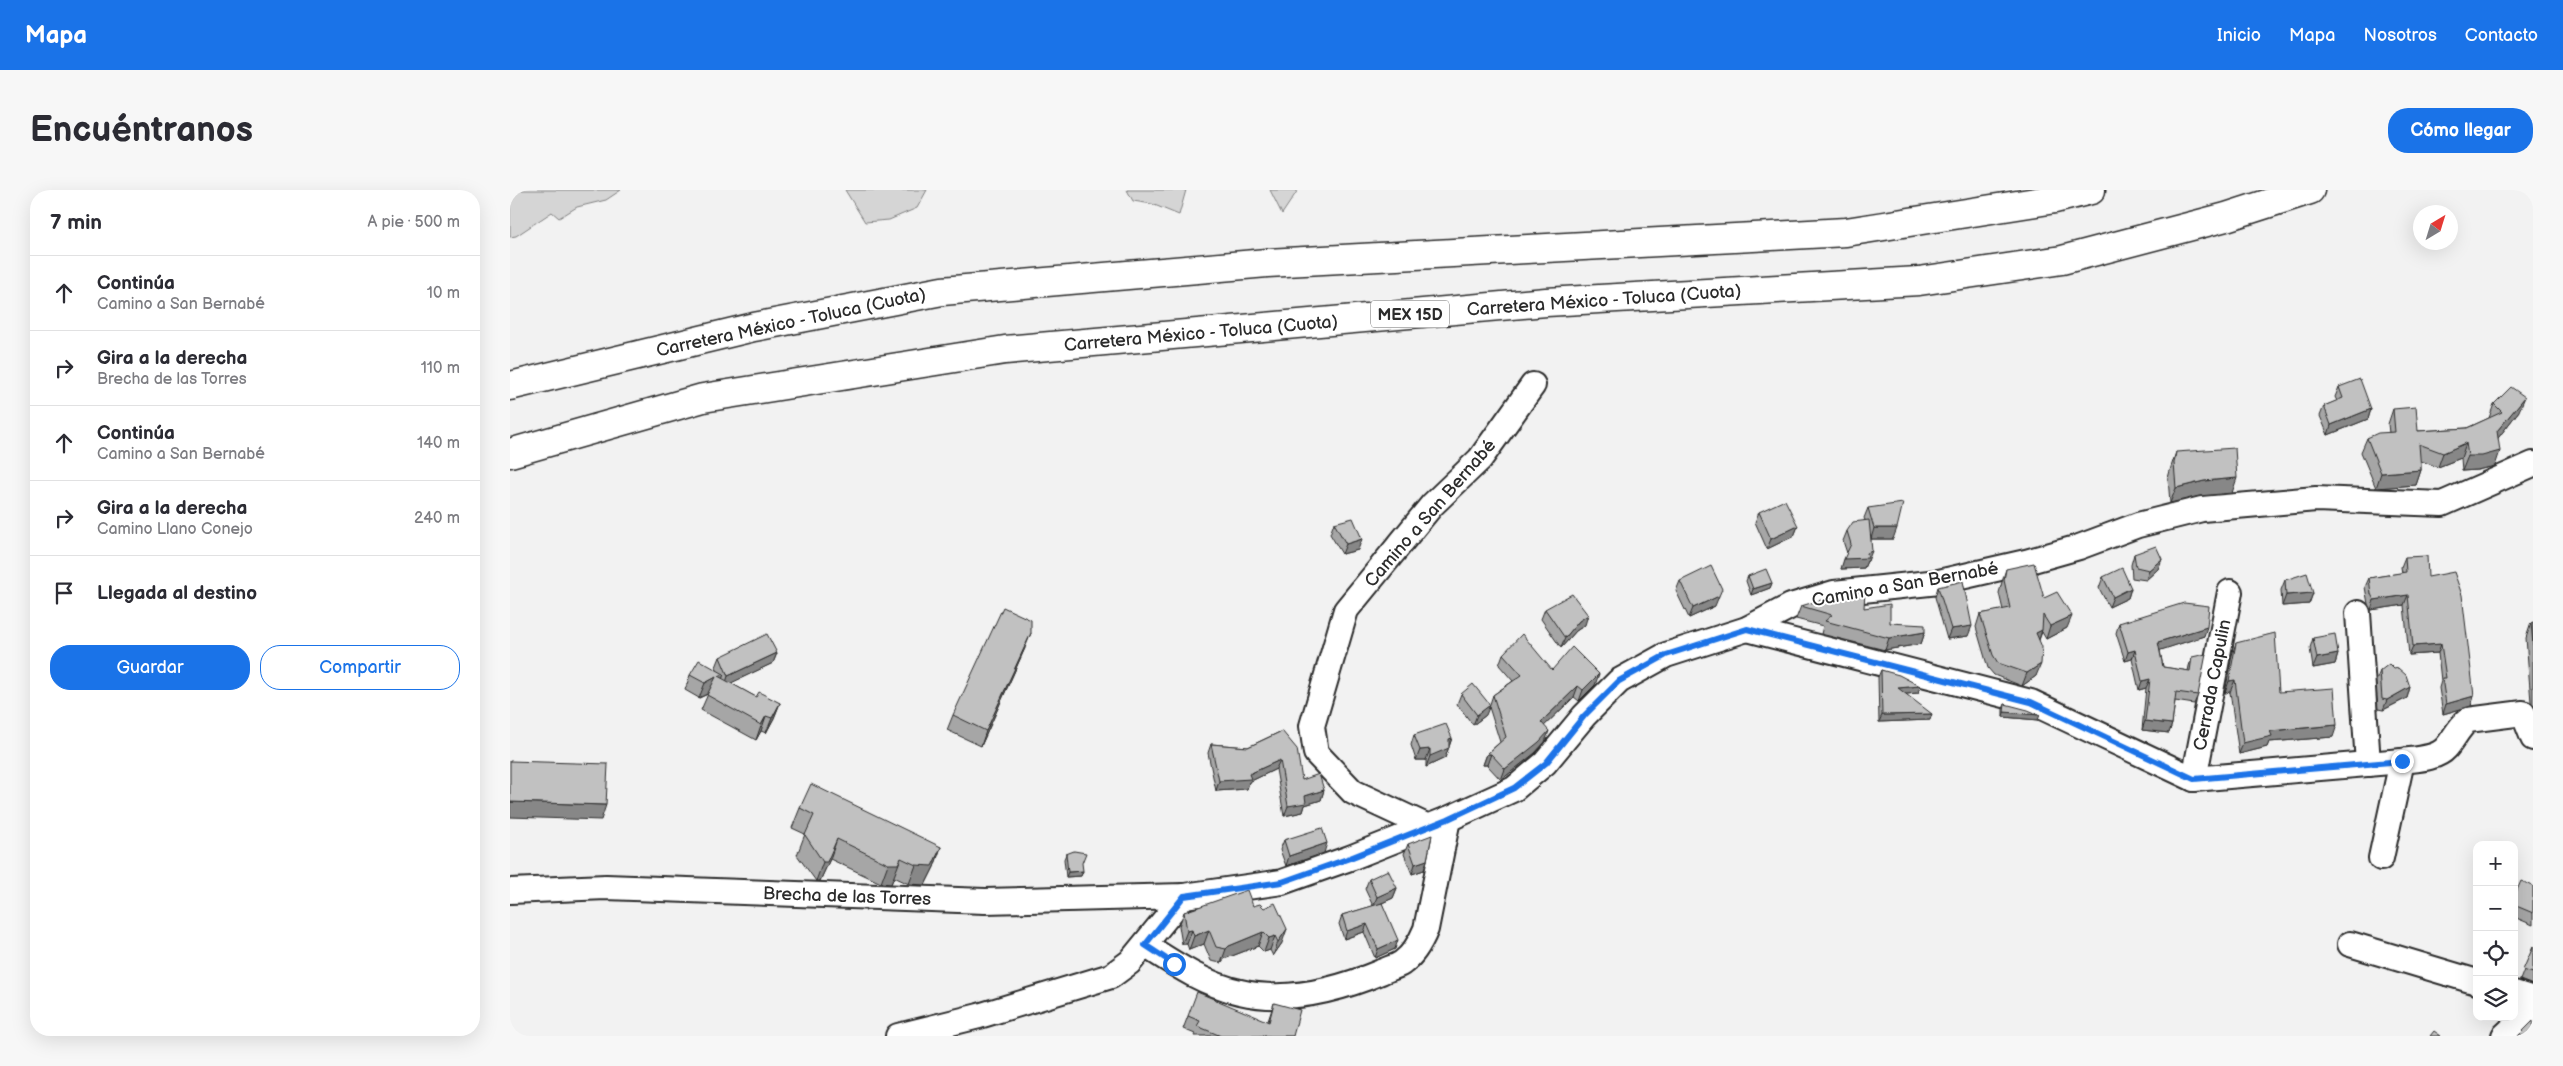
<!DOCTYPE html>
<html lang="es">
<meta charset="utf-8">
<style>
body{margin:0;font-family:"Balsamiq Sans",sans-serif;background:#f7f7f7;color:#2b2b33}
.controls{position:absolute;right:15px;bottom:15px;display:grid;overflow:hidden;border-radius:10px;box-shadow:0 5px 20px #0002}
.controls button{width:45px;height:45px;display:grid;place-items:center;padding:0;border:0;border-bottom:1px solid #e1e1e2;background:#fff;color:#2b2b33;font:25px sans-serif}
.compass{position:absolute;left:1903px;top:15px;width:45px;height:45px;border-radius:50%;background:#fff;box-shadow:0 5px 20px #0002;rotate:38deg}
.stop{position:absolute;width:15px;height:15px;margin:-11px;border:4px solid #1a73e8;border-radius:50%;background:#fff}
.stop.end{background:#1a73e8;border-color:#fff;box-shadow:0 1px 5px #0008}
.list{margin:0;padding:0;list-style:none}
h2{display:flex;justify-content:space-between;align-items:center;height:65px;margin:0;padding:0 20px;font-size:21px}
h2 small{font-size:16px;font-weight:400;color:#7c7c81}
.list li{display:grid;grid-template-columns:32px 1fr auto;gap:15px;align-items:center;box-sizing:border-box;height:75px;padding:0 20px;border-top:1px solid #e1e1e2}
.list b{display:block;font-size:19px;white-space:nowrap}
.list p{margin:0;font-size:16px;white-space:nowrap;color:#7c7c81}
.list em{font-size:16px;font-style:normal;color:#7c7c81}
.actions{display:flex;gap:10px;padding:15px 20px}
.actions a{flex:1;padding:11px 0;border:1px solid #1a73e8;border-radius:20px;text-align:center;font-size:18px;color:#1a73e8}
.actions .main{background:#1a73e8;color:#fff}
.icon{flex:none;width:28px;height:28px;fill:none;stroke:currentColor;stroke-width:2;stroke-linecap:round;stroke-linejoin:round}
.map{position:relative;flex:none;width:2023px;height:846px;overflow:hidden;border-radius:20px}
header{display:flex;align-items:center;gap:30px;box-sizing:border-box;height:70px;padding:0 25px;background:#1a73e8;color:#fff}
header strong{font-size:24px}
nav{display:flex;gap:28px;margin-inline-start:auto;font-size:18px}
.intro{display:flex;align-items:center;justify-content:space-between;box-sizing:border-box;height:120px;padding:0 30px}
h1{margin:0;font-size:35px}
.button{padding:12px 22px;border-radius:20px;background:#1a73e8;color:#fff;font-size:18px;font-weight:700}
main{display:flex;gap:30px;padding:0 30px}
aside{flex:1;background:#fff;border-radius:20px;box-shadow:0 5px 20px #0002}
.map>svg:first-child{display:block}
.green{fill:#d5d5d5;stroke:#808080}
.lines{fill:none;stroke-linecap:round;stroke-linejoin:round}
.minor-casing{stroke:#2b2b2b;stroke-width:28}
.highway-casing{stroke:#2b2b2b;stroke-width:31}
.minor{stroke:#fff;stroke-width:24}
.highway{stroke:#fff;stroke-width:28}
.wall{fill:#a6a6a6;stroke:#2b2b2b}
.shaded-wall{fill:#878787;stroke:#2b2b2b}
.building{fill:#c1c1c1;stroke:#2b2b2b}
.route{stroke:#1a73e8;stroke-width:6}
.labels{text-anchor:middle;stroke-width:4;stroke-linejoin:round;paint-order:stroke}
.shield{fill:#fff;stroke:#6b6b6b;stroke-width:1}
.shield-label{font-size:16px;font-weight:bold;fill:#2b2b2b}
.street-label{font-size:18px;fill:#2b2b2b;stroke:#fff}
</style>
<header>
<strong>Mapa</strong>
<nav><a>Inicio</a><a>Mapa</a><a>Nosotros</a><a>Contacto</a></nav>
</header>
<div class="intro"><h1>Encuéntranos</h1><a class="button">Cómo llegar</a></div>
<main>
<aside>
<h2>7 min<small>A pie · 500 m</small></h2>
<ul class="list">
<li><svg class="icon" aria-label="ahead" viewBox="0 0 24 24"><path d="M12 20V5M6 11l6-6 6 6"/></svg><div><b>Continúa</b><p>Camino a San Bernabé</p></div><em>10 m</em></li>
<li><svg class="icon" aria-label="right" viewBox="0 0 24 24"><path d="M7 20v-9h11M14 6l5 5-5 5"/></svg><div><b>Gira a la derecha</b><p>Brecha de las Torres</p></div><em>110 m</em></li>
<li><svg class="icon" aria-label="ahead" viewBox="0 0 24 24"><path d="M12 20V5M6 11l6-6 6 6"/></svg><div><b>Continúa</b><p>Camino a San Bernabé</p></div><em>140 m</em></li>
<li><svg class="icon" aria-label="right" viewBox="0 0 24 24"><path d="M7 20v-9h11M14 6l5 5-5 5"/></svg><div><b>Gira a la derecha</b><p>Camino Llano Conejo</p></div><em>240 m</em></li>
<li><svg class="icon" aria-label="arrive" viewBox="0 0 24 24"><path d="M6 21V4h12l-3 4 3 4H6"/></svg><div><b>Llegada al destino</b></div></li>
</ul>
<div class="actions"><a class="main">Guardar</a><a>Compartir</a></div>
</aside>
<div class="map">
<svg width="2023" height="846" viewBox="0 0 2023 846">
<rect width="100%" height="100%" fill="#f2f2f2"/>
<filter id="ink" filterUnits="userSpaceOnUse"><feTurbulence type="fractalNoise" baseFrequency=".02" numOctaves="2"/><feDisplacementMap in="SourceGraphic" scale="10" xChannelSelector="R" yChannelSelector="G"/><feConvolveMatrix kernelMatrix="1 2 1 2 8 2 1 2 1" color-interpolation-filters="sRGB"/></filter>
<g filter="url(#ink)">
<g class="green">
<path d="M0 0H111L96 10 67 17 49 28 42 22 6 46 0 47Z"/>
<path d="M335 0H417L407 18 379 30 355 32Z"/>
<path d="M617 0H676L669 25 642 14 623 11Z"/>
<path d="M760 0H788L772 24Z"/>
</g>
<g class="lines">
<g class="minor-casing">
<g id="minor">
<path d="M1848 423 1858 574"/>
<path d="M1237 439 1521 512 1684 589 1892 571C1906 569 1926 569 1936 558 1944 549 1948 538 1958 530L2013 523 2023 548"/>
<path d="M1684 589 1720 402"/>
<path d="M916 636 843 602 806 563 802 536 836 420 922 315 970 269 1023 195"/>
<path d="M1871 668 1892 571"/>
<path d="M0 701 96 697 475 711 674 706 772 692 840 668 938 629 1004 599 1035 573 1074 526 1109 491 1156 465 1237 439 1281 416 1324 403 1429 392 1516 372 1569 357 1628 335 1692 319 1806 309 1932 314 2023 274"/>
<path d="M1840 754 1967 792"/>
<path d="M635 755C666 775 694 794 730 802 776 813 828 800 871 782 877 779 886 777 892 773 903 765 911 751 916 739L938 629"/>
<path d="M2004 803 2023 809"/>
<path d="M388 846 469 826 601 786 620 772 674 706"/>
<path d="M1994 846 2023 819"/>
</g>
</g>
<g class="highway-casing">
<g id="highway">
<path d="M0 196 244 137 432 101 757 73 1336 42 1545 9 1581 0"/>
<path d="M0 263 193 208 495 160 1036 112 1409 91 1552 70 1716 27 1800 0"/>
</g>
</g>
<use href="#minor" class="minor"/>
<use href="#highway" class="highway"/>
</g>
<g class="wall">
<path d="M1829 197 1861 219 1858 229 1818 245 1810 226 1814 216 1827 211 1825 207Z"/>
<path d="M1984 214 2009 221 1988 248 1985 276 1967 280 1952 281 1951 268 1928 277 1911 271V280L1906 295 1866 298 1851 262 1857 248 1879 243 1878 234 1883 219 1908 241 1957 238 1979 228Z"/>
<path d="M1666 262 1722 303 1689 306 1660 313 1658 288 1661 277Z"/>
<path d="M1358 318 1383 349H1361L1358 371H1357L1354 378 1331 379 1337 363 1333 351 1337 341 1355 330 1354 328Z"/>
<path d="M1249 322 1288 336 1284 346 1257 359 1245 332Z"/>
<path d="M824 333 848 360 832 364 820 344Z"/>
<path d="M1624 364 1652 369 1648 379 1636 390 1622 388 1621 375Z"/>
<path d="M1895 367 1918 387 1964 506 1961 516 1933 524 1929 498 1931 491 1928 463 1899 465 1894 415 1861 420 1858 414 1855 397 1859 388 1892 383 1891 377Z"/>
<path d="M1496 379 1534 408 1557 438 1536 449 1532 442 1529 450 1526 486 1512 496 1484 485 1478 478 1466 437 1470 424 1493 420 1489 403 1492 392Z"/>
<path d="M1238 386 1262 393 1260 398 1241 405 1236 391Z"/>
<path d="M1593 387 1621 398 1618 408 1599 417 1589 398Z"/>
<path d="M1775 390 1803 403 1799 414 1772 416 1771 400Z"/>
<path d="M1170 391 1205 416 1179 428 1166 401Z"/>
<path d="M1428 397 1458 446 1437 449 1425 407Z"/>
<path d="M1291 416 1354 418 1380 433 1415 442 1411 454 1375 460 1311 444 1313 436 1286 429Z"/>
<path d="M1035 419 1075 435 1066 441 1051 458 1031 429Z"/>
<path d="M2023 432V514L2021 512 2016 448 2021 433Z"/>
<path d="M1609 433 1694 446 1650 460 1653 477 1678 481 1679 476 1682 467 1688 505 1684 514 1665 511 1662 534 1659 543 1632 540 1636 498 1629 500 1622 469 1615 471 1606 443Z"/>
<path d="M1803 448 1828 464 1825 474 1803 478 1800 458Z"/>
<path d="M1726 453 1769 502 1823 547 1759 552 1757 557 1729 564 1720 502 1715 503 1722 465Z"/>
<path d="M515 458 471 556 437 540 443 525Z"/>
<path d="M267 463 263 473 220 493 246 507 270 513 264 528 256 543 251 541 246 550 191 520 198 504 189 508 175 500 180 485 207 480 206 477 210 467Z"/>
<path d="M993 464 1085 495 1069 511 1064 507 1034 536 1035 552 1025 563 991 590 977 575H973L977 564 990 552 979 517 983 505 1003 491 989 475Z"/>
<path d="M1371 480 1410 496 1408 503 1396 504 1420 530 1369 532 1368 487Z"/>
<path d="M1870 481 1900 497 1897 508 1873 520 1868 519 1866 491Z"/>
<path d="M951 504 976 525 963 535 947 514Z"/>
<path d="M1495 514 1528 530 1493 527V519Z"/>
<path d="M772 541 792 590 814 600 811 610 795 615 793 622 774 626 766 579 739 592 737 599 706 601 698 563 701 554 738 557Z"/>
<path d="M904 545 942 548 935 568 916 577V570H906L901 555Z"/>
<path d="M290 618 431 657 424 677 415 695 399 694 384 687 381 694 371 693 320 669 310 691H306L287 665 295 644 282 638Z"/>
<path d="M774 650 814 663 776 676 770 660Z"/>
<path d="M898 654 917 670 914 680 902 684 894 664Z"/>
<path d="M556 664 573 681 571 686 556 687 554 669Z"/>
<path d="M859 689 887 698 883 708 872 713 885 759 865 768 854 742 834 749 829 734 832 725 863 716 855 699Z"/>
<path d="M2023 696V735L2004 727V707Z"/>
<path d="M743 716 772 753 763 766 760 760 754 762 748 756 714 769 711 773 701 771 694 754 679 760 677 754H672L669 736 674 722Z"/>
<path d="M2023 757V795L2010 790Z"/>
<path d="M764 813 783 846H684L685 844 673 839 678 826 758 831Z"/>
</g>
<g class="shaded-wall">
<path d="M2015 207 2009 221 1982 256 1987 241Z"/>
<path d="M1861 219 1858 229 1818 245 1821 235Z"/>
<path d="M1956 253 1951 268 1928 277 1933 263Z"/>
<path d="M1990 261 1985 276 1967 280 1952 281 1958 266Z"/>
<path d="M1911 280 1906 295 1866 298 1871 283Z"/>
<path d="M1727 288 1722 303 1689 306 1660 313 1666 298 1694 291Z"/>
<path d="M1288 336 1284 346 1257 359 1261 349Z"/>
<path d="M1364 338H1387L1383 349H1361Z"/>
<path d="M852 349 848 360 832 364 836 354Z"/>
<path d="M1362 361 1358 371H1357L1354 378 1331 379 1334 369Z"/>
<path d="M1652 369 1648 379 1636 390 1639 380Z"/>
<path d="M1262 393 1260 398 1241 405 1243 399Z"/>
<path d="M1621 398 1618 408 1599 417 1603 407Z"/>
<path d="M1803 403 1799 414 1772 416 1776 405Z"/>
<path d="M1898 405 1894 415 1861 420 1864 410Z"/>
<path d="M1209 406 1205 416 1179 428 1183 418Z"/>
<path d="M1078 425 1075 435 1066 441 1051 458 1055 448 1069 431Z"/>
<path d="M1562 426 1557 438 1536 449 1540 436Z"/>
<path d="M1462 436 1458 446 1437 449 1441 439Z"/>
<path d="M1697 437 1694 446 1645 462 1648 452Z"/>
<path d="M1532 440 1528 453 1526 443Z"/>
<path d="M1415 442 1411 454 1375 460 1379 448Z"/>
<path d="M521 443 515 458 471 556 476 541Z"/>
<path d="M1931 454 1928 463 1899 465 1903 456Z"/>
<path d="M1625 460 1622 469 1615 471 1618 462Z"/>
<path d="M267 463 263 473 215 496 218 486Z"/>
<path d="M1828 464 1825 474 1803 478 1807 468Z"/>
<path d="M1531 474 1526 486 1512 496 1517 483Z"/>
<path d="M214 484 209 499 208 486Z"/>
<path d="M1089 484 1085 495 1069 511 1073 500Z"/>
<path d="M206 487 201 502 189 508 195 493Z"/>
<path d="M1640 489 1636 498 1629 500 1632 491Z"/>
<path d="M1725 490 1720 502 1715 503 1719 491Z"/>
<path d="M1068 496 1064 507 1027 543 1031 532Z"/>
<path d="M1410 496 1408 503 1385 505 1388 498Z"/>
<path d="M1900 497 1897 508 1873 520 1877 510Z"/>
<path d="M1964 506 1961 516 1933 524 1936 514Z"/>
<path d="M270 513 264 528 256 543 262 528Z"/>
<path d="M980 515 976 525 963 535 967 525Z"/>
<path d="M1494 522 1530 525 1528 530 1493 527Z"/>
<path d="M1422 524 1420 530 1369 532 1372 525Z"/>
<path d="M256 526 251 541 246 550 251 535Z"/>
<path d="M1635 531 1662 534 1659 543 1632 540Z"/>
<path d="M1827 535 1823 547 1759 552 1757 557 1729 564 1733 553 1760 541Z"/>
<path d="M1039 541 1035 552 1025 563 991 590 995 579Z"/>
<path d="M942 548 935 568 916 577 920 566 939 549Z"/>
<path d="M920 559 916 570H906L910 560Z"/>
<path d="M977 564H981L977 575H973Z"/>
<path d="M770 570 766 579 739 592 737 599 706 601 709 591 739 584Z"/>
<path d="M814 600 811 610 795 615 793 622 774 626 778 616 795 606Z"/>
<path d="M0 612 96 615 91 630 0 627Z"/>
<path d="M327 649 320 669 310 691H306L313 672Z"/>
<path d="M817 653 814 663 776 676 779 666Z"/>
<path d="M431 657 424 677 415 695 399 694 406 675Z"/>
<path d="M391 668 381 694 371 693 378 674Z"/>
<path d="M917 670 914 680 902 684 905 674Z"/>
<path d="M573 681 571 686 556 687 558 682Z"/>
<path d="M887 698 883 708 863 717 867 707Z"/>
<path d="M857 734 854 742 834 749 837 741Z"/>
<path d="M777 739 772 753 763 766 768 752Z"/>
<path d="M682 740 677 754H672L677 741Z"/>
<path d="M699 740 694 754 679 760 684 746Z"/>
<path d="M753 742 748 756 714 769 711 773 716 759 719 756Z"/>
<path d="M765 746 760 760 754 762 759 748Z"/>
<path d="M888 750 885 759 865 768 868 759Z"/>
</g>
<g class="building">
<path d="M1850 189 1861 219 1821 235 1814 216 1833 208 1829 197Z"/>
<path d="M2001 197 2015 207 1987 241 1990 261 1972 266H1958L1956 253 1933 263 1909 254 1911 280 1871 283 1857 248 1868 243 1885 242 1883 219 1906 217 1908 241 1957 238 1992 222 1984 214Z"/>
<path d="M1725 258 1727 288 1694 291 1666 298 1664 273 1666 262Z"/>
<path d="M1275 310 1288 336 1261 349 1249 322Z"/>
<path d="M1393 313 1387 338H1364L1358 318Z"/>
<path d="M843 328 852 349 836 354 824 333Z"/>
<path d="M1359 330 1362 361 1357 363 1358 368 1334 369 1341 354 1337 341 1343 332Z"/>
<path d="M1646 356 1652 369 1639 380 1626 377 1624 364Z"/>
<path d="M1917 366 1918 387 1944 382 1952 405 1964 506 1936 514 1932 488H1936L1931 454 1903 456 1898 405 1864 410 1861 404 1859 388 1896 382 1895 367Z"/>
<path d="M1524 373 1534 408 1547 402 1562 426 1540 436 1533 425 1532 440 1526 443 1532 457 1531 474 1517 483 1488 473 1483 465 1470 424 1500 418 1494 390 1496 379Z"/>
<path d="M1201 376 1212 399 1209 406 1183 418 1170 391Z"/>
<path d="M1612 378 1621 398 1603 407 1593 387Z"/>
<path d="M1256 379 1262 393 1243 399 1238 386Z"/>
<path d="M1797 383 1803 403 1776 405 1775 390Z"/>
<path d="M1453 391 1462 436 1441 439 1428 397Z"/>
<path d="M1355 401 1354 418 1380 414V433L1415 435V442L1379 448 1315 431 1322 425 1291 416 1331 404Z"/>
<path d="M1062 404 1078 425 1069 431 1055 448 1035 419Z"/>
<path d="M1674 413 1699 416 1697 437 1648 452 1653 477 1680 481 1682 467 1696 464 1688 505 1666 502 1662 534 1635 531 1640 489 1632 491 1625 460 1618 462 1609 433Z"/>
<path d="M493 417 521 430V443L476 541 443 525Z"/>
<path d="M2023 432V455L2021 433Z"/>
<path d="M1765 443 1769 502 1824 498 1827 535 1760 541 1762 546 1733 553 1725 490 1719 491 1726 453Z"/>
<path d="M257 444 267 463 218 486 210 467Z"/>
<path d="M1012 444 1042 480 1062 457 1089 484 1073 500 1068 496 1031 532 1039 541 1029 552 995 579 981 564H977L996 547 983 505 1012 485 993 464Z"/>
<path d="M1825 444 1828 464 1807 468 1803 448Z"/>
<path d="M189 470 214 484 208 486 246 507 249 502 270 513 262 528 256 526 251 535 197 505 206 487 195 493 180 485Z"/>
<path d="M1879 474 1884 479 1888 478 1896 485 1900 497 1877 510 1872 509 1870 481Z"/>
<path d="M1371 480 1389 485 1410 496 1388 498 1422 524 1372 525Z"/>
<path d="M963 494 980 515 967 525 951 504Z"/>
<path d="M1495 514 1518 520 1530 525 1494 522Z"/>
<path d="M936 534 942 548 939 549V558L920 566V559L910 560 904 545Z"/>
<path d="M772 541 787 559 792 590 809 584 814 600 795 606 796 613 778 616 770 570 739 584 741 589 709 591 701 554 738 557Z"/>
<path d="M0 571 98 574 96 615 0 612Z"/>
<path d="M301 594 431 657 422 676 406 675 391 668 388 674H378L327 649 317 672H313L295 645 304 625 290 618Z"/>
<path d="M812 638 817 653 779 666 774 650Z"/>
<path d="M922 645 917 670 905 674 898 654Z"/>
<path d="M564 661 576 663 572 673 573 681 558 682 556 664Z"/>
<path d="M878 680 887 698 867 707 859 689Z"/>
<path d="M2011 691 2023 696V723L2004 715V707Z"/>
<path d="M737 700 743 716 750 714 754 718 765 713 777 739 768 752 765 746 759 748 753 742 719 756 716 759 706 757 699 740 684 746 682 740 677 741 674 722Z"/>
<path d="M872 713 888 750 868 759 857 734 837 741 832 725Z"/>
<path d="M2023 757V783L2013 780Z"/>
<path d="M687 802 759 832 764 813 790 820 783 846H711L687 836 690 831 678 826Z"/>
<path d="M2023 831V846H2008Z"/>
<path d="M1924 841 1931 846H1920Z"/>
</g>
</g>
<g class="lines" filter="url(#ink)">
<path class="route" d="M664 774 635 755 674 706 772 692 840 668 938 629 1004 598 1036 573 1074 526 1109 491 1156 465 1237 439 1521 512 1684 589 1892 571"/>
</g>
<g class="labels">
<rect class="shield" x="861" y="110.5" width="78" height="27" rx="4"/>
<g class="shield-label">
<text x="900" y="130">MEX 15D</text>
</g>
<g class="street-label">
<text transform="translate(1094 110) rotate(-4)" y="6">Carretera México - Toluca (Cuota)</text>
<text transform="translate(281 132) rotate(-12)" y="6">Carretera México - Toluca (Cuota)</text>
<text transform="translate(691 143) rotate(-5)" y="6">Carretera México - Toluca (Cuota)</text>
<text transform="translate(920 323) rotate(-49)" y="6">Camino a San Bernabé</text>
<text transform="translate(1395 394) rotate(-10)" y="6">Camino a San Bernabé</text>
<text transform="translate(1702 495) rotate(-79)" y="6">Cerrada Capulin</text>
<text transform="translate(337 706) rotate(2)" y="6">Brecha de las Torres</text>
</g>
</g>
</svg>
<div class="controls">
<button>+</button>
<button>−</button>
<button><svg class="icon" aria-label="locate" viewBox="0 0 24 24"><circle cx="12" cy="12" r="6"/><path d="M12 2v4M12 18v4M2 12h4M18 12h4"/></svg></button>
<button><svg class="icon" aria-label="layers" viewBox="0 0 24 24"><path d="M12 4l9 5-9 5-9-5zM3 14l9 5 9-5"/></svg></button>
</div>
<svg class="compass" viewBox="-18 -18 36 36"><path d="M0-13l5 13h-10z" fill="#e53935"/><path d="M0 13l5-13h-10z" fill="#7c7c81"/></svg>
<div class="stop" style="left:664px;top:774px"></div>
<div class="stop end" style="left:1892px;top:571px"></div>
</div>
</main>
